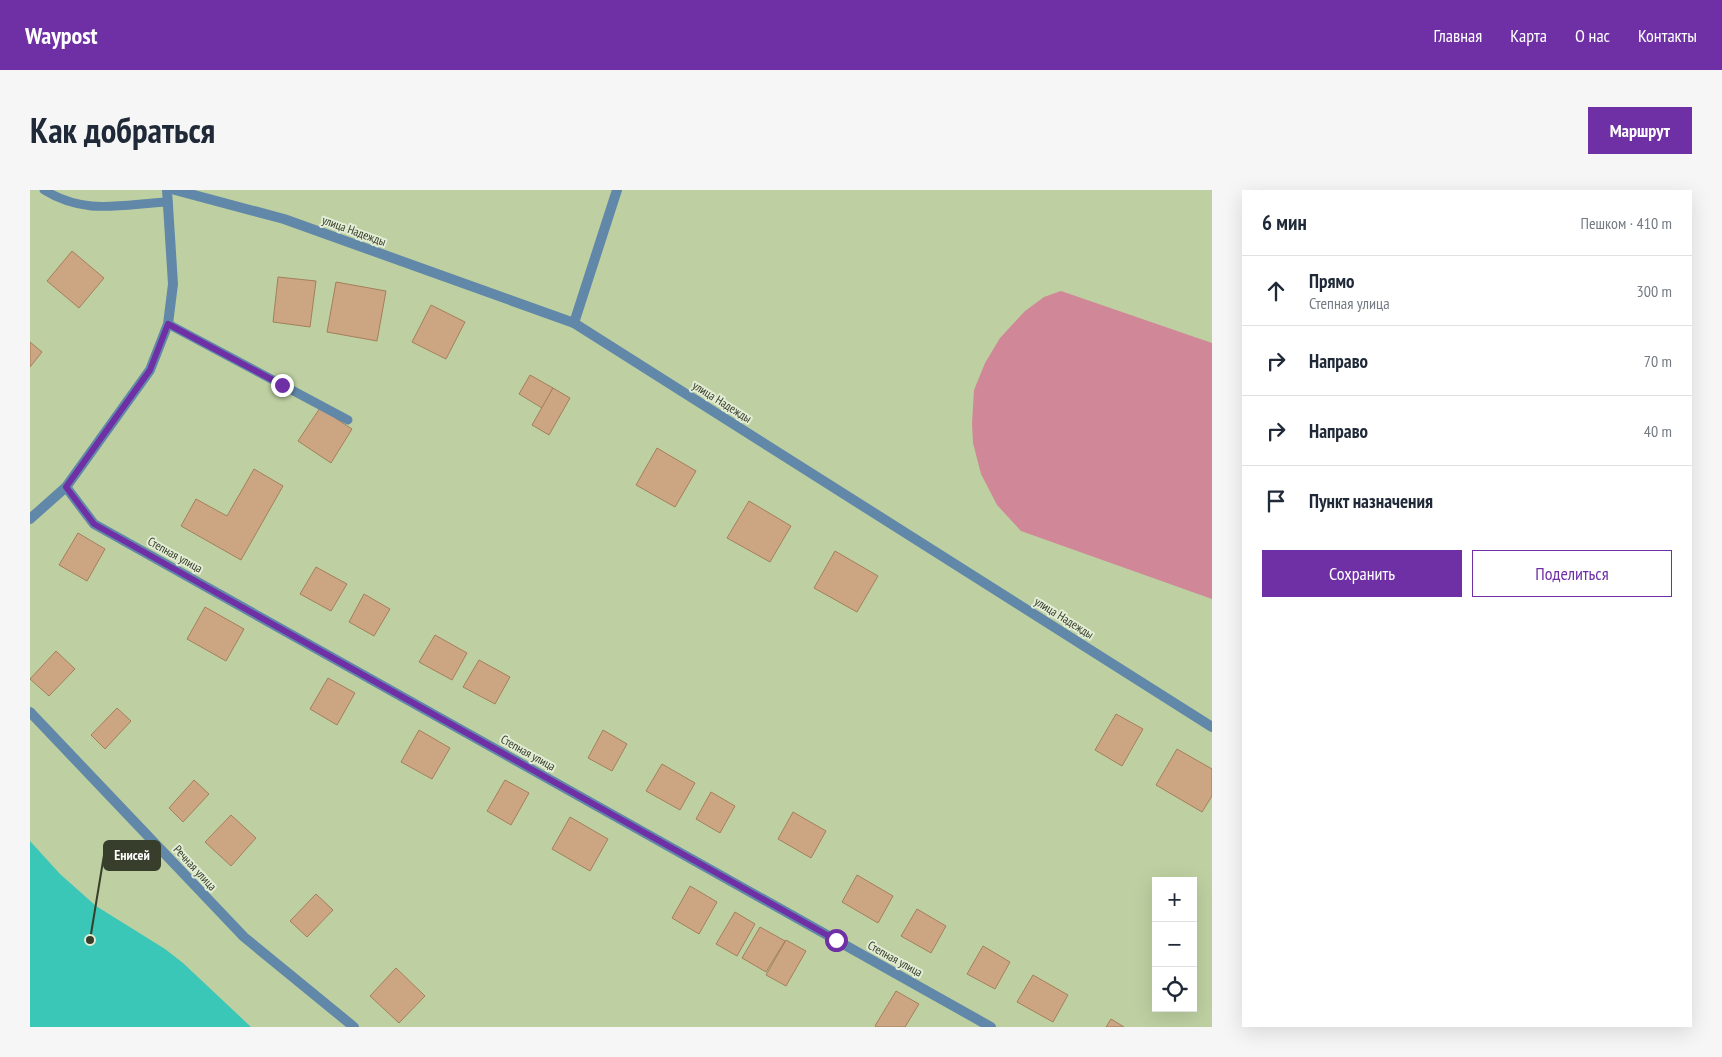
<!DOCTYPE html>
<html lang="ru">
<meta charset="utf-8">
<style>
body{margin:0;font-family:"PT Sans Narrow",sans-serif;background:#f6f6f7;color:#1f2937}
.controls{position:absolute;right:15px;bottom:15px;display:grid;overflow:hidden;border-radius:0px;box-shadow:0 5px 20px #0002}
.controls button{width:45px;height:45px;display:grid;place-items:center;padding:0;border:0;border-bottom:1px solid #e0e1e3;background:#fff;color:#1f2937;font:25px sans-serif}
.stop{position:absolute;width:15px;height:15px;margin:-11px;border:4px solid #6f30a6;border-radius:50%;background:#fff}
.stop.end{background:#6f30a6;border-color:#fff;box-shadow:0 1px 5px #0008}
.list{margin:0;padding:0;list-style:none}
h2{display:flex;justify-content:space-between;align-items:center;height:65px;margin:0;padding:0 20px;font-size:21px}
h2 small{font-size:16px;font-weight:400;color:#747a83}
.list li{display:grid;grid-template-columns:32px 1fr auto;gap:15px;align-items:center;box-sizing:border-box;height:70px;padding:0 20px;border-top:1px solid #e0e1e3}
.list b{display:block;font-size:19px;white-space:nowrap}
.list p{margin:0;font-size:16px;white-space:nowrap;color:#747a83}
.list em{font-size:16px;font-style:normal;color:#747a83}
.actions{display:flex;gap:10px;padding:15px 20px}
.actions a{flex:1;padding:11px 0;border:1px solid #6f30a6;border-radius:0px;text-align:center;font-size:18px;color:#6f30a6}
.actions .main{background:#6f30a6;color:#fff}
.icon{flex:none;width:28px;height:28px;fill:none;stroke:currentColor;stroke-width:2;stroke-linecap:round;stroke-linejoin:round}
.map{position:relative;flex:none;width:1182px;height:837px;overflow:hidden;border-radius:0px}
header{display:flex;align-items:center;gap:30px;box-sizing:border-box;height:70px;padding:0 25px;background:#6f30a6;color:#fff}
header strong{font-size:24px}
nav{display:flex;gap:28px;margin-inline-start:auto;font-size:18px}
.intro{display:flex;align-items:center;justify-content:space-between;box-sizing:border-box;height:120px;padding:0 30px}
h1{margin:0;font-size:35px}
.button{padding:12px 22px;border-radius:0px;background:#6f30a6;color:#fff;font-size:18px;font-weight:700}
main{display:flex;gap:30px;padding:0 30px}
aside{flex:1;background:#fff;border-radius:0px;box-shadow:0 5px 20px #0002}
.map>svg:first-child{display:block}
.green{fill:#d08798}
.water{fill:#3ac7b8}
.building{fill:#cca682;stroke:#a47f5c}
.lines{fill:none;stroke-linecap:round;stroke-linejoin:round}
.lane{stroke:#6188a9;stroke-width:9}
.street{stroke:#6188a9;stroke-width:10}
.route{stroke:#6f30a6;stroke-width:6}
.labels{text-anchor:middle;stroke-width:4;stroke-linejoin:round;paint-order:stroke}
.street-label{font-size:12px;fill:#373e2b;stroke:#e3edd5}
.leader{fill:none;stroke:#373e2b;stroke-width:2}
.callout-dot{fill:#373e2b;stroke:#e3edd5;stroke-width:2}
.callout{fill:#373e2b;stroke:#373e2b;stroke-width:2}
.callout-label{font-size:14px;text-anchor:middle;font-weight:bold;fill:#fff}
</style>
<header>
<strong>Waypost</strong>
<nav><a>Главная</a><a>Карта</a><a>О нас</a><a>Контакты</a></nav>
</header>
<div class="intro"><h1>Как добраться</h1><a class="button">Маршрут</a></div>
<main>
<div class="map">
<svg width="1182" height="837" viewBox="0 0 1182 837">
<rect width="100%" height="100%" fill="#bed0a1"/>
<path class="green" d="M1031 101 1182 153V409L991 341 967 315 951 284 943 253 942 234 944 200 955 173 970 148 995 121 1014 107Z"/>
<path class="water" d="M0 651 30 684 66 716 135 759 153 773 221 837H0Z"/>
<g class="building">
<path d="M42 61 74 88 49 118 17 91Z"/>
<path d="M248 87 286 91 280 137 243 132Z"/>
<path d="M306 92 356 101 347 151 297 142Z"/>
<path d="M401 115 435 132 416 169 382 152Z"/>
<path d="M0 152 12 162 0 177Z"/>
<path d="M500 185 523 198 512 218 489 204Z"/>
<path d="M523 198 540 208 519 245 502 235Z"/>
<path d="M290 218 322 239 301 273 268 251Z"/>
<path d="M627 258 666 281 645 317 606 295Z"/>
<path d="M224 279 253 296 211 370 151 336 166 309 197 326Z"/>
<path d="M719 311 761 336 740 372 697 348Z"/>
<path d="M48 343 75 359 57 391 29 375Z"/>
<path d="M805 361 848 386 827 422 784 398Z"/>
<path d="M286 377 317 394 301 421 270 404Z"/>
<path d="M334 404 360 419 344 446 319 432Z"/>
<path d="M175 417 214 439 196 471 157 449Z"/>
<path d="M405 445 437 463 422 490 389 472Z"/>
<path d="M26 461 45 479 19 506 0 489Z"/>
<path d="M449 470 480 487 465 514 433 497Z"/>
<path d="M298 488 325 503 307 535 280 519Z"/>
<path d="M87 518 101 531 75 559 61 545Z"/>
<path d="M1086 524 1113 539 1092 576 1065 560Z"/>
<path d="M389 540 420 558 402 589 371 572Z"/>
<path d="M573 540 597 554 582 581 558 568Z"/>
<path d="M1147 559 1182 579V606L1172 622 1126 595Z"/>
<path d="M632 574 665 593 650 620 616 601Z"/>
<path d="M164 590 179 604 153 632 139 618Z"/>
<path d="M475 590 499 603 481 635 457 621Z"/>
<path d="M681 602 705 616 690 643 666 629Z"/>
<path d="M763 622 796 641 781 668 748 649Z"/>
<path d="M201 625 226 648 201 676 175 652Z"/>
<path d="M540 627 578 649 560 681 522 659Z"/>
<path d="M827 685 863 706 848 733 812 712Z"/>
<path d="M660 696 687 712 669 744 642 728Z"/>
<path d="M286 704 303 720 277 747 260 731Z"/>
<path d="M887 719 916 736 901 763 871 746Z"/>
<path d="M705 722 725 734 707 766 686 754Z"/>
<path d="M730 737 755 751 736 782 712 768Z"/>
<path d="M756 750 776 761 756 796 736 785Z"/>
<path d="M953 756 980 772 965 799 937 784Z"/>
<path d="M366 778 395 806 369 833 340 806Z"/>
<path d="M1003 785 1038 805 1023 832 987 812Z"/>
<path d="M866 801 889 814 875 837H847L845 836Z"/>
<path d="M1081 829 1094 837H1076Z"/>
</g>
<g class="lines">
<g class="lane">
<path d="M14 0C56 26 92 14 138 12"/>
<path d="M138 134 318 230"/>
</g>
<g class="street">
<path d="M145 0 254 29 544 133 1182 537"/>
<path d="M544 133 587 0"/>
<path d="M36 297 64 334 961 837"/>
<path d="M0 329 36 297 120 180 138 134 143 94 137 0"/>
<path d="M0 522 214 747 324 837"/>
</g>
</g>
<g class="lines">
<path class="route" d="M252 195 138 134 120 180 36 297 64 334 806 750"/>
</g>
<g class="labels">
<g class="street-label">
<text transform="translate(324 41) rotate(20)" y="4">улица Надежды</text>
<text transform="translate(692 212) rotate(32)" y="4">улица Надежды</text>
<text transform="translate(145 365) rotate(29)" y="4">Степная улица</text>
<text transform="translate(1034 428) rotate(32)" y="4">улица Надежды</text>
<text transform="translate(498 563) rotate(29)" y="4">Степная улица</text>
<text transform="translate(165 678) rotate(47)" y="4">Речная улица</text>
<text transform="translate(865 769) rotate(29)" y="4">Степная улица</text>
</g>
</g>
<path class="leader" d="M60 750L74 665"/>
<circle class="callout-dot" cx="60" cy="750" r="5"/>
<rect class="callout" x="74" y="651" width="56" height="29" rx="5"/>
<g class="callout-label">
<text x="102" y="670">Енисей</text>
</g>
</svg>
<div class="controls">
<button>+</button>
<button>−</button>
<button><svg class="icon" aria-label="locate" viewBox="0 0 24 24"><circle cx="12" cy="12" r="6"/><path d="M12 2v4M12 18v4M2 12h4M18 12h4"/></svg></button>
</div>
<div class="stop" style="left:806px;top:750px"></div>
<div class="stop end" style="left:252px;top:195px"></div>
</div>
<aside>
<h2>6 мин<small>Пешком · 410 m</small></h2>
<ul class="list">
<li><svg class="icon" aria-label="ahead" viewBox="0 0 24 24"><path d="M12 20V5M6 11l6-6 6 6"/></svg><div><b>Прямо</b><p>Степная улица</p></div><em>300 m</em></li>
<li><svg class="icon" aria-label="right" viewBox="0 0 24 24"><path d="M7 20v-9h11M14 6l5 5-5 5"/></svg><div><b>Направо</b></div><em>70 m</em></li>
<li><svg class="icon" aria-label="right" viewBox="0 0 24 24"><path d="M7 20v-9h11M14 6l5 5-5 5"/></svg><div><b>Направо</b></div><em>40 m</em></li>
<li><svg class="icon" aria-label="arrive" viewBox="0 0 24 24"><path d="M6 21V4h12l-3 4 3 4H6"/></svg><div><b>Пункт назначения</b></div></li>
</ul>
<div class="actions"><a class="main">Сохранить</a><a>Поделиться</a></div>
</aside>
</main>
